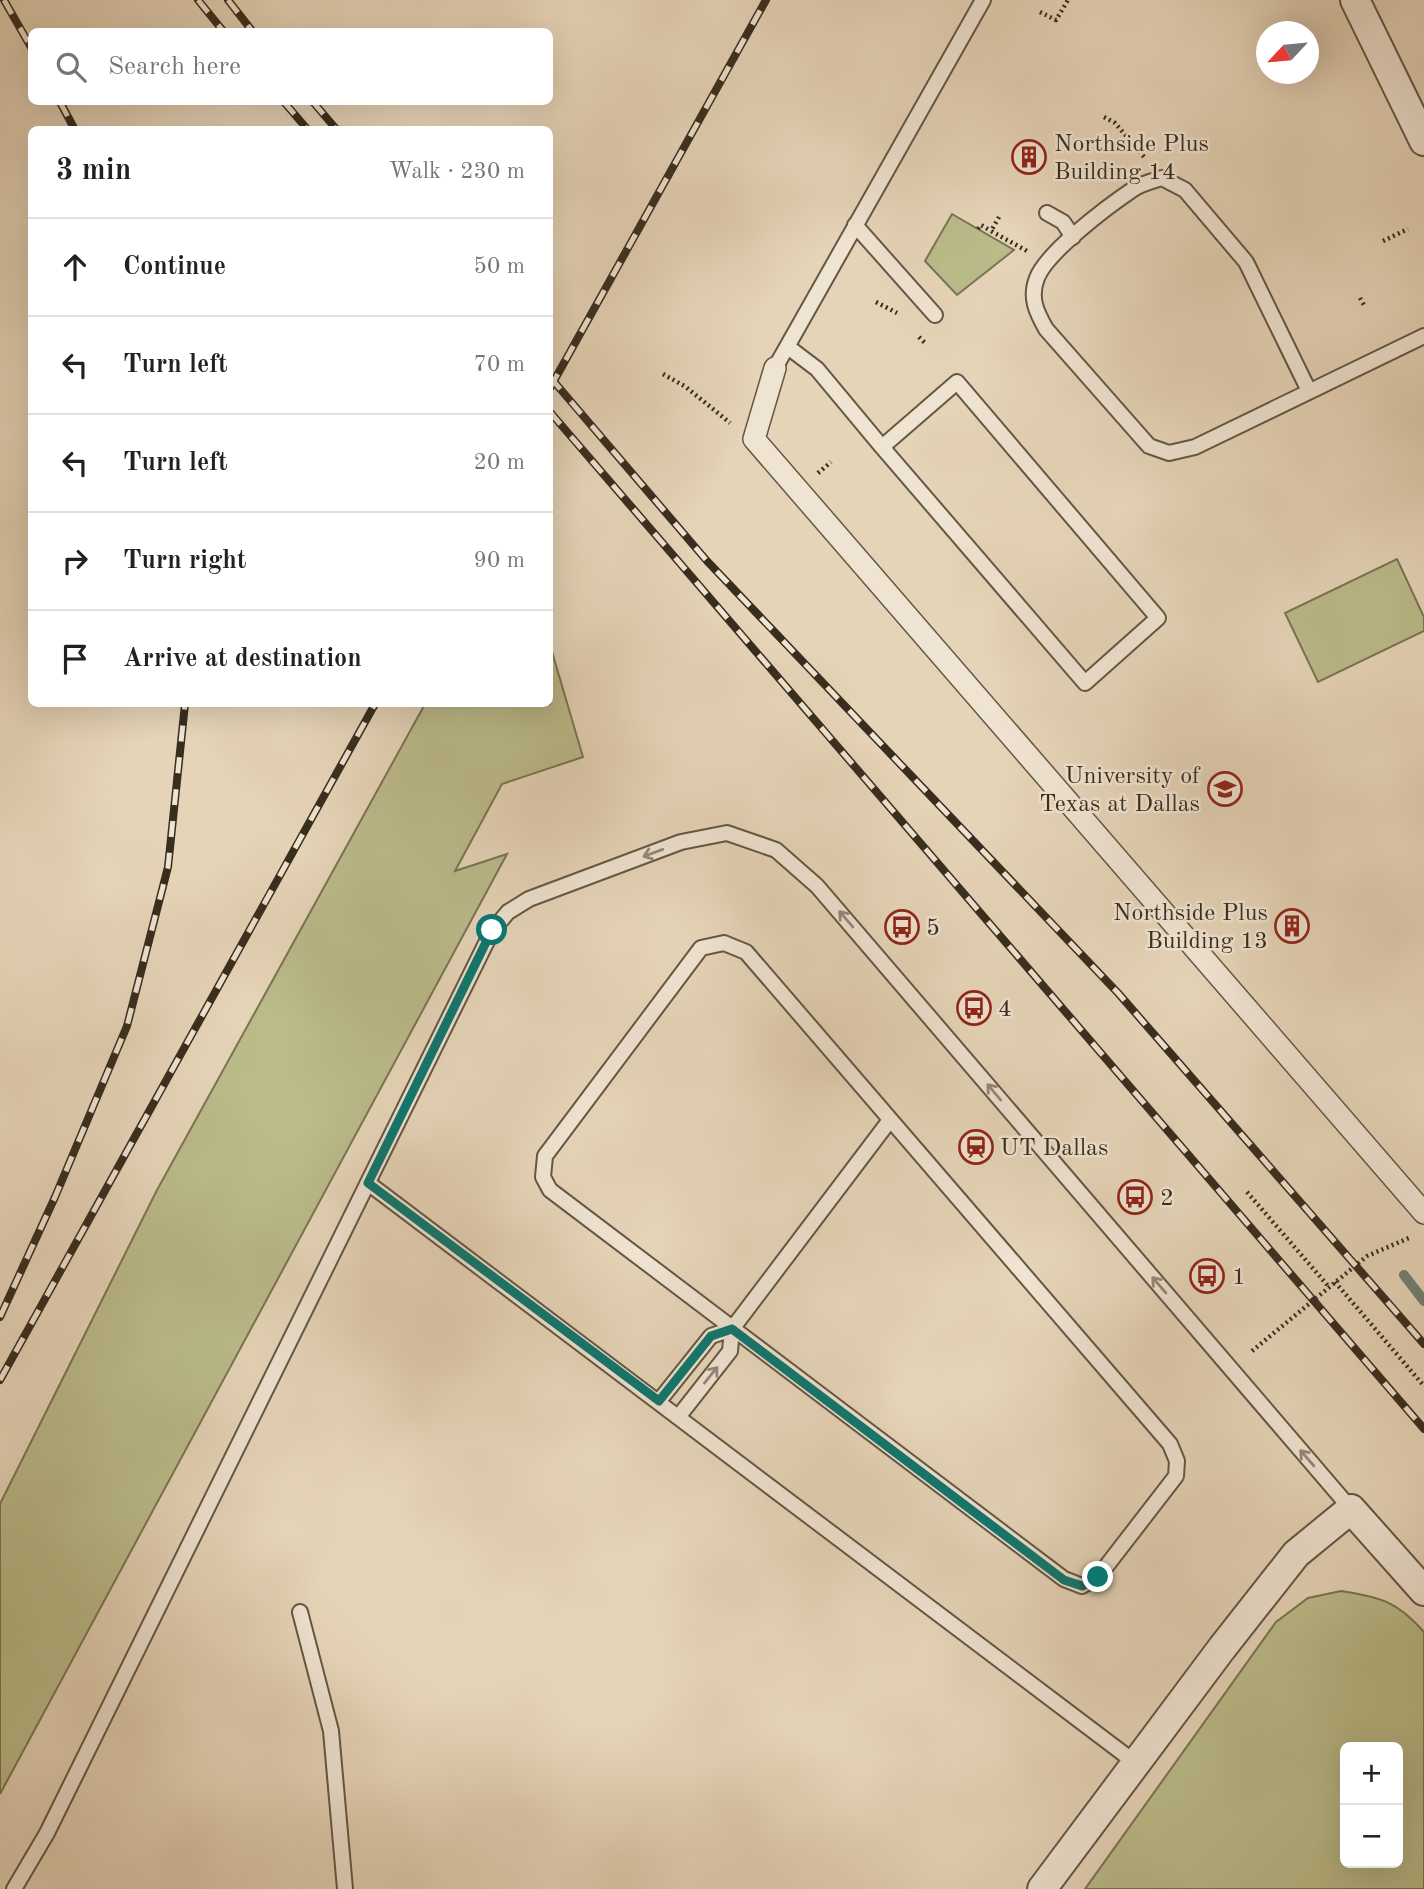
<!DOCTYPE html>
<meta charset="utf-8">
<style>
body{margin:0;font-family:"Old Standard TT",serif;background:#f2f2f2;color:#202124}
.controls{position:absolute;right:21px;bottom:21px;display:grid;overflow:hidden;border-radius:10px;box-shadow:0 7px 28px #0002}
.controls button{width:63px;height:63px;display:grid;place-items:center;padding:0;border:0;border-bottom:2px solid #e0e0e0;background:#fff;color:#202124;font:35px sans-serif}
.compass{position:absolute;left:1256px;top:21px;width:63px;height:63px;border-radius:50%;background:#fff;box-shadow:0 7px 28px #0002;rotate:244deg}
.stop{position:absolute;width:21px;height:21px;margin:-16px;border:5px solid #0f766e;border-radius:50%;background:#fff}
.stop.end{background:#0f766e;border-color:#fff;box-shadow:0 2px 7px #0008}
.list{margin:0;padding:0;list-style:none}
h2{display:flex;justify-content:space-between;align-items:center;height:91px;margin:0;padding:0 28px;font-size:30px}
h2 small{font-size:23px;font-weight:400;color:#757577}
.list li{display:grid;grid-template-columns:46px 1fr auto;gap:21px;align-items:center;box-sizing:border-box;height:98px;padding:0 28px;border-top:2px solid #e0e0e0}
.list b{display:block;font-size:26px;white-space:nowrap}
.list em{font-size:23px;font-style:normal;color:#757577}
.icon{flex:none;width:38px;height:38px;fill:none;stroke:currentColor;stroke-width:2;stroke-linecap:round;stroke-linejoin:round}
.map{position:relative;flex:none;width:1424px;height:1889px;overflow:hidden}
.search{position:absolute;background:#fff;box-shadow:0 7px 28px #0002;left:28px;top:28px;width:525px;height:77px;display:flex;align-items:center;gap:18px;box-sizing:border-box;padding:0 24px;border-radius:10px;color:#757577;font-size:26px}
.panel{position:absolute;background:#fff;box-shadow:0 7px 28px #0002;left:28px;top:126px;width:525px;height:581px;border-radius:10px}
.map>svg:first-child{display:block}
.green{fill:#bbbb8a;stroke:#7a7454;stroke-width:2;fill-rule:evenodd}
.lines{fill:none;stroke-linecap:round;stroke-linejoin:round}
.stream{stroke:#718073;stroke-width:10}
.service-casing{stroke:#645744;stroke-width:18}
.pedestrian-casing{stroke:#645744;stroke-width:24}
.minor-casing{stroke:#645744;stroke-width:32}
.path{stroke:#382d1e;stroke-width:4.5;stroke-dasharray:2 3.5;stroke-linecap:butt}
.service{stroke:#efe3d1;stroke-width:14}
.pedestrian{stroke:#efe3d1;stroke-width:21}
.minor{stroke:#efe3d1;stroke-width:28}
.rail-casing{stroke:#382d1e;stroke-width:8}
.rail{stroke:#efe3d1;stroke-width:5;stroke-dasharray:16;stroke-linecap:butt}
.oneway{stroke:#948878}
.route{stroke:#0f766e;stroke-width:9}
.labels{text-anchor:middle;stroke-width:5;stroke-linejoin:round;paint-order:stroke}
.poi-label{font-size:24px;fill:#382d1e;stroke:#efe3d1;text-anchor:start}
</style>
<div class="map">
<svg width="1424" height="1889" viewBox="0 0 1424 1889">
<rect width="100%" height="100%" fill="#e6d4b8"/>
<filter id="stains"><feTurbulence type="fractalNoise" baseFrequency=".00286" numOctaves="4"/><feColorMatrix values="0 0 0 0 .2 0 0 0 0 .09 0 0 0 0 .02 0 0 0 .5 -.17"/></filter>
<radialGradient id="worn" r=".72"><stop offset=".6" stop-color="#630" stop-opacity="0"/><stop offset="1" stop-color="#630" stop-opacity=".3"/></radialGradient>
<g class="green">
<path d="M952 214 1014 250 957 295 925 261Z"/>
<path d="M1397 559 1424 617V631L1318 682 1285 613Z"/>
<path d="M550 645 583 757 502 784 455 871 507 854 0 1794V1504L157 1190 425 704H550Z"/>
<path d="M1341 1591C1380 1597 1397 1601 1424 1632V1889H1085L1276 1622 1308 1598ZM1398 1747V1863H1345V1747Z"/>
</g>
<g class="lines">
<path class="stream" d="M1404 1275 1424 1301"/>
<g class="service-casing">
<g id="service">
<path d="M1047 213 1063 222 1073 237"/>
<path d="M855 225 935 315"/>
<path d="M788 347 817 369 882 447 957 382 1158 618 1085 683 882 447"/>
<path d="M775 368 983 0"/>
<path d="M1309 391 1246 262 1185 190 1162 178C1152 181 1140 184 1132 190 1107 207 1047 252 1037 278 1029 298 1037 313 1046 329L1149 446 1169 453 1195 447 1424 336"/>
<path d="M724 943 746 952 1170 1444 1177 1461 1176 1476 1098 1577 1082 1586 1064 1579 550 1190 543 1177 545 1156 701 948Z"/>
<path d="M368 1183 1137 1764"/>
<path d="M659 1401 711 1336 732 1329 890 1120"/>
<path d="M679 1416 730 1351 732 1329"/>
<path d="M300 1612 331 1731 345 1889"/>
<path d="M14 1889 47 1833 492 931 508 912 529 899 681 842 727 833 776 850 817 886 1351 1509"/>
</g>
</g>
<g class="pedestrian-casing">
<path id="pedestrian" d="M775 368 754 439 1424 1213"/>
</g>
<g class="minor-casing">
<g id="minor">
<path d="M1355 0 1424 141"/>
<path d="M1042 1889 1222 1648 1296 1554 1351 1509 1424 1591"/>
</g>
</g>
<g class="path">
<path d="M1040 12 1056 20 1068 0"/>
<path d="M1104 117 1115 123 1145 158"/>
<path d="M999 217 991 231 1027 251"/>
<path d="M978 229 981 225 991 231"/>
<path d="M1383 241 1408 229"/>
<path d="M1360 298 1364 305"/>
<path d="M876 302 897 313"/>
<path d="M919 337 926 344"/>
<path d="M663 374 686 387 730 423"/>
<path d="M818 473 831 462"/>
<path d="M1247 1192 1329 1287"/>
<path d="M1335 1282 1424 1386"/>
<path d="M1252 1351 1367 1256 1409 1238"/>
</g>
<use href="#service" class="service"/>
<use href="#pedestrian" class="pedestrian"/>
<use href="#minor" class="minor"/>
<g class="rail-casing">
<g id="rail">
<path d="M4 0 32 49"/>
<path d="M198 0 224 32"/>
<path d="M228 0 253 32"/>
<path d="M60 102 75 130"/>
<path d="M284 102 308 130"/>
<path d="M313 102 337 130"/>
<path d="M550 377 707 561 1118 993 1424 1344"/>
<path d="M550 388 766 0"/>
<path d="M550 412 1424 1429"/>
<path d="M0 1317 55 1197 127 1026 168 867 185 704"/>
<path d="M0 1380 375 704"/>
</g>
</g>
<use href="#rail" class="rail"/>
</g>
<defs><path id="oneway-shaft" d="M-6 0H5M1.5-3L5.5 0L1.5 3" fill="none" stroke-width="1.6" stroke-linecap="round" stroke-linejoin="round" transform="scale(1.75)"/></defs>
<g class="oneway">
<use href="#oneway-shaft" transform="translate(653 853) rotate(160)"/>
<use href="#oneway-shaft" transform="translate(846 919) rotate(-131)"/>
<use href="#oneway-shaft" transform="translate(994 1092) rotate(-130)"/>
<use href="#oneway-shaft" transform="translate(1159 1285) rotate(-131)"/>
<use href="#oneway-shaft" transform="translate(711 1375) rotate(-51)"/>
<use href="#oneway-shaft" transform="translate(1307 1458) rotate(-131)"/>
</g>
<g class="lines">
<path class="route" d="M492 930 368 1183 659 1401 711 1336 732 1329 1064 1580 1082 1586 1098 1577"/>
</g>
<defs>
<g id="building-ring" transform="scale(1.75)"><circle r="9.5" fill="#efe3d1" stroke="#8f2418" stroke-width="1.5"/><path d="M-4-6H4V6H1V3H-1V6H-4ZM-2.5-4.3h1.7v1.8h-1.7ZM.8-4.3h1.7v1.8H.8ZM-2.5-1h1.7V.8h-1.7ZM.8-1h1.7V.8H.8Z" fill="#8f2418"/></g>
<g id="university-ring" transform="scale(1.75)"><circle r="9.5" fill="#efe3d1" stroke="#8f2418" stroke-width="1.5"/><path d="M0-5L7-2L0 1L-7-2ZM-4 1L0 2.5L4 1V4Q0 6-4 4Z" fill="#8f2418"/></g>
<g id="bus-ring" transform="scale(1.75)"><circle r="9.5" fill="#efe3d1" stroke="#8f2418" stroke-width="1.5"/><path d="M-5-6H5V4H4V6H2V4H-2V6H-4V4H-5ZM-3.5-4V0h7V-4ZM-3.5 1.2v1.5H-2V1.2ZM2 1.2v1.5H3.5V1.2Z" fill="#8f2418"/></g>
<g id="station-ring" transform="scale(1.75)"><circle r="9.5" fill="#efe3d1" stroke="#8f2418" stroke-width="1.5"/><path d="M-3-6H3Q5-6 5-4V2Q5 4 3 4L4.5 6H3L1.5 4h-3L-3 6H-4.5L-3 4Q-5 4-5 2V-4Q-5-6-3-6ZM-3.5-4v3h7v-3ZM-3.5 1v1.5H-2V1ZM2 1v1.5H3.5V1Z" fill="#8f2418"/></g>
</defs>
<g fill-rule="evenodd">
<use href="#building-ring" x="1029" y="157"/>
<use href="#university-ring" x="1225" y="789"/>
<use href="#building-ring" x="1292" y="926"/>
<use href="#bus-ring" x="902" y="927"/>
<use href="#bus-ring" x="974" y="1008"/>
<use href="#station-ring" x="976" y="1147"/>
<use href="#bus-ring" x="1135" y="1197"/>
<use href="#bus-ring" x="1207" y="1276"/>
</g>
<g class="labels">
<g class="poi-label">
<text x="1054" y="151">Northside Plus<tspan x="1054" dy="28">Building 14</tspan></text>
<text x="1200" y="783" text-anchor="end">University of<tspan x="1200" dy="28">Texas at Dallas</tspan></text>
<text x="1268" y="920" text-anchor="end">Northside Plus<tspan x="1268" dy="28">Building 13</tspan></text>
<text x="926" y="935">5</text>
<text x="998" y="1016">4</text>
<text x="1000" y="1155">UT Dallas</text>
<text x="1160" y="1205">2</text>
<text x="1232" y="1284">1</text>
</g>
</g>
<rect width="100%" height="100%" filter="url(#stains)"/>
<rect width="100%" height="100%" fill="url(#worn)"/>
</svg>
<div class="controls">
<button>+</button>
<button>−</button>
</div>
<svg class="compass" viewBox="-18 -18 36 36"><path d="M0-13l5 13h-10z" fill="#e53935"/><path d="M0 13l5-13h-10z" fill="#757577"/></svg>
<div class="stop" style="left:492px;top:930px"></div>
<div class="stop end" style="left:1098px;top:1577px"></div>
<div class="search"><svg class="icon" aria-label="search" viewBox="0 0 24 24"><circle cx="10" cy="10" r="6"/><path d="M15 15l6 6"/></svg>Search here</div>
<section class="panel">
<h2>3 min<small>Walk · 230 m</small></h2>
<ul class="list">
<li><svg class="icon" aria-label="ahead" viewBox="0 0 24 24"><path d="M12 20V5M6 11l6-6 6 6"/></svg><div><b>Continue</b></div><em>50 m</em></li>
<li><svg class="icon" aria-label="left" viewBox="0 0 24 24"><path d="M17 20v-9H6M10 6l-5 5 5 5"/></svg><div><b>Turn left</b></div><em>70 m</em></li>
<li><svg class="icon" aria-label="left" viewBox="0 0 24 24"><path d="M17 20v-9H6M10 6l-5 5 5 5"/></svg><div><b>Turn left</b></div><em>20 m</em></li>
<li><svg class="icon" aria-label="right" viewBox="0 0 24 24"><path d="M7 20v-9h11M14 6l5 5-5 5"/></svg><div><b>Turn right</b></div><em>90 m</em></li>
<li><svg class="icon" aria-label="arrive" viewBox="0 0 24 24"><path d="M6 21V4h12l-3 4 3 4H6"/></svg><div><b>Arrive at destination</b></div></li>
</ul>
</section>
</div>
